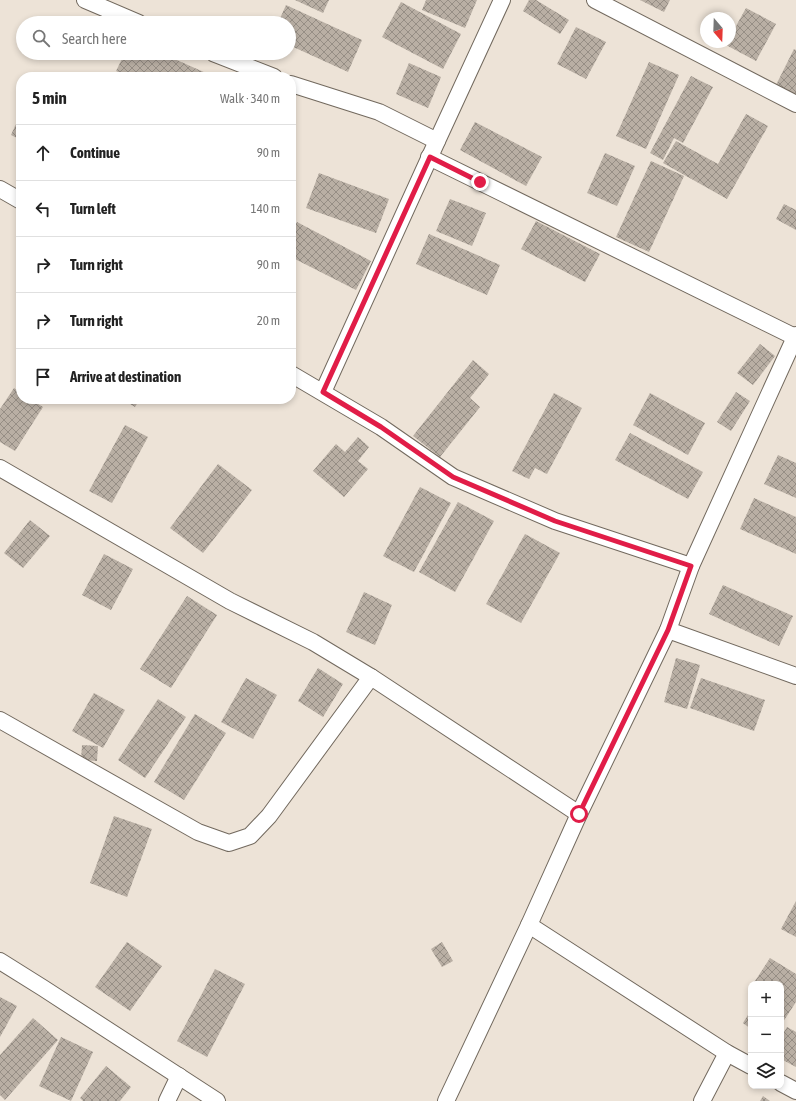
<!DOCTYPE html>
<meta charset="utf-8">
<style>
body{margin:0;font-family:"Asap Condensed",sans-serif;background:#f6f6f6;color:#222}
.controls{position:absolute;right:12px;bottom:12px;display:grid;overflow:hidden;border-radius:8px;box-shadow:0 2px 6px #0003}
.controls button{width:36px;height:36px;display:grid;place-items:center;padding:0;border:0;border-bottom:1px solid #e0e0e0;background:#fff;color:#222;font:20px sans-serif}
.compass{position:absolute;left:700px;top:12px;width:36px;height:36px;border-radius:50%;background:#fff;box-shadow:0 2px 6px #0003;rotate:161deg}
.stop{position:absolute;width:12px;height:12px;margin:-9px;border:3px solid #e11d48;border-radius:50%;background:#fff}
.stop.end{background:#e11d48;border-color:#fff;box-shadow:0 1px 4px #0008}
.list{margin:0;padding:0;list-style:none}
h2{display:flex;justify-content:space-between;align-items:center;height:52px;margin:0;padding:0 16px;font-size:17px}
h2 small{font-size:13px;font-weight:400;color:#767676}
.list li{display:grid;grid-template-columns:26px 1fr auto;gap:12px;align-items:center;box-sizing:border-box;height:56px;padding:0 16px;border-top:1px solid #e0e0e0}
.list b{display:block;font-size:15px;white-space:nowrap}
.list em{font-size:13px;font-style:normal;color:#767676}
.icon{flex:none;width:22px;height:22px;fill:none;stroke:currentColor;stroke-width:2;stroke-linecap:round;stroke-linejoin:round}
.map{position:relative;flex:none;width:796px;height:1101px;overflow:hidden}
.search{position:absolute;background:#fff;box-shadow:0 2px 6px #0003;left:16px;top:16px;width:280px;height:44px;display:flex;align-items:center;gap:10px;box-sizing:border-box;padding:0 14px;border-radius:22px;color:#767676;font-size:15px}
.panel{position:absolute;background:#fff;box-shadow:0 2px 6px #0003;left:16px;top:72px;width:280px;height:332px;border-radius:16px}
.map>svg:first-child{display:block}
.building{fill:url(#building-cross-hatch)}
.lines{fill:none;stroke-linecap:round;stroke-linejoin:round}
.street-casing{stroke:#72695e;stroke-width:18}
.street{stroke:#fff;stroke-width:16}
.route{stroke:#e11d48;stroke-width:5}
</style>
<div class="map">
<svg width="796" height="1101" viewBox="0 0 796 1101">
<defs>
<pattern id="building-cross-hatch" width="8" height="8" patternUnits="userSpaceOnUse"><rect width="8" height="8" fill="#b9afa4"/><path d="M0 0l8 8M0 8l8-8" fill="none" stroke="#968e85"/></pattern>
</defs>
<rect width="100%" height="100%" fill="#ede3d7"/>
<g class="building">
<path d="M295 0H329L323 13Z"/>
<path d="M426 0H477L465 28 422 10Z"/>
<path d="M529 0H536L569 20 560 34 523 11Z"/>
<path d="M640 0H670L664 12Z"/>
<path d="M401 2 461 34 443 69 382 37Z"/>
<path d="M286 5 362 40 348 72 289 45V23H278Z"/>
<path d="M746 8 776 24 756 61 726 45 727 42H730V37Z"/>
<path d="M576 27 606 42 586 79 557 64Z"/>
<path d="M794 49 796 50V100L774 89Z"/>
<path d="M125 53H161L206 73 204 77H129L116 71Z"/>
<path d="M649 62 679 75 646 149 616 136Z"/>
<path d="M409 63 441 77 428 108 396 94Z"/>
<path d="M691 76 713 87 683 143 674 138 663 160 650 153Z"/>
<path d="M21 113V140L11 135Z"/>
<path d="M746 114 768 126 727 199 663 163 676 141 718 164Z"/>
<path d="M475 122 542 157 526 186 460 150Z"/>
<path d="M605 153 635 166 617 206 587 193Z"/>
<path d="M651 161 684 176 649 252 616 237Z"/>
<path d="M319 173 389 199 376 233 306 208Z"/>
<path d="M450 199 486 213 472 246 436 231Z"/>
<path d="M784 204 796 210V230L776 219Z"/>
<path d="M536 221 600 254 585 282 521 249Z"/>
<path d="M297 222 371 261 356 290 291 257V233Z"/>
<path d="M429 234 500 265 487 295 416 264Z"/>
<path d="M760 344 775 356 753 385 737 373Z"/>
<path d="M473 360 489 374 470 398 480 407 440 457 413 436Z"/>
<path d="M14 388 21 393V399H30L43 407 15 451 0 442V409Z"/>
<path d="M736 392 750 401 731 431 717 422Z"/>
<path d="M554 393 582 408 547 474 535 468 529 479 512 471Z"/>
<path d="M650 393 705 423 688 455 633 425Z"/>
<path d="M122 399H140L135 407Z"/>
<path d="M125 425 148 437 112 503 89 491Z"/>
<path d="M630 433 703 472 688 499 615 460Z"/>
<path d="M358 437 369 447 358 461 368 469 344 497 313 471 336 444 345 452Z"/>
<path d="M778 455 796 463V498L764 484Z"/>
<path d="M218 464 252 490 203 553 170 528Z"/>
<path d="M420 487 451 503 414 572 383 556Z"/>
<path d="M754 498 796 517V554L740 529Z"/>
<path d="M458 502 494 521 455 592 419 572Z"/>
<path d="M30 520 50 536 23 568 4 553Z"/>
<path d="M525 534 560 553 521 623 486 604Z"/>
<path d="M104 554 133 569 111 610 82 595Z"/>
<path d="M723 585 793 616 779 646 709 614Z"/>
<path d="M364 592 392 605 375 645 346 632Z"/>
<path d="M187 596 217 615 171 688 140 669Z"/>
<path d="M676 658 700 665 687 709 664 702Z"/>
<path d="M318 668 343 684 323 717 298 701Z"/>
<path d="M246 678 277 695 253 739 221 722Z"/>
<path d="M701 678 765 700 754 731 690 708Z"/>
<path d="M94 693 125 710 103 748 72 731Z"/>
<path d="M158 699 186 717 145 778 118 760Z"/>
<path d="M195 714 226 733 184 800 154 782Z"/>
<path d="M82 745 98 746 97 761 81 760Z"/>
<path d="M114 816 152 829 127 897 90 883Z"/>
<path d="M796 901V937L781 929Z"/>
<path d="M127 942 162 966 130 1011 95 987Z"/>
<path d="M442 942 453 961 442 967 431 949Z"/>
<path d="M770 958 796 974V1002L781 1025V984H753Z"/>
<path d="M215 969 245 984 207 1057 177 1041Z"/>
<path d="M0 997 17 1006 0 1037Z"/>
<path d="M751 1010V1029L743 1023Z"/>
<path d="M33 1018 58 1040 5 1100 0 1095V1055Z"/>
<path d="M787 1027 796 1032V1067L781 1059V1037Z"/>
<path d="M61 1037 93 1052 71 1101 39 1086Z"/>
<path d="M106 1066 131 1087 120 1101H83L80 1098Z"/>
<path d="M763 1096 770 1101H760Z"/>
</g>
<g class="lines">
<g class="street-casing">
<g id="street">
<path d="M85 0 139 23"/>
<path d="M595 0 796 104"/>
<path d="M213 53 274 77"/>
<path d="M291 84 379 112 437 141"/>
<path d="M429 157 795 337"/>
<path d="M0 189 21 201"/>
<path d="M291 374 381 427 453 477 555 521 691 566"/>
<path d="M323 392 437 141 502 0"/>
<path d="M0 468 230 601 313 642 371 677 579 814"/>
<path d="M668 630 796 676"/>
<path d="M0 720 198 832 229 843 250 836 269 816 371 677"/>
<path d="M529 925 727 1053 751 1066"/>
<path d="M0 961 43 988 217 1101"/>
<path d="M781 1083 796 1091"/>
<path d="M167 1101 179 1076"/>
<path d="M446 1101 529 925 579 814 668 630 691 566 796 335"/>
<path d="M702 1101 727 1053"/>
</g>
</g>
<use href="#street" class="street"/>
</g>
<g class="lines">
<path class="route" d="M480 182 430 157 323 392 381 427 453 477 555 521 691 566 668 630 579 814"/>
</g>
</svg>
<div class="controls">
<button>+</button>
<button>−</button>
<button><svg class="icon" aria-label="layers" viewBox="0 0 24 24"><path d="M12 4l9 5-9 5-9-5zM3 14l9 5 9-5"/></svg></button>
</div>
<svg class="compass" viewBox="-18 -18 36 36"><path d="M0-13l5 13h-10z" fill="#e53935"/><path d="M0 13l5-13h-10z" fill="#767676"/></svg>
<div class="stop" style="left:579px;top:814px"></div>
<div class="stop end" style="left:480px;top:182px"></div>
<div class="search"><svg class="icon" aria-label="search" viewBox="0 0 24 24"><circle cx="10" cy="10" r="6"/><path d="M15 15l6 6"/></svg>Search here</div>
<section class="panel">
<h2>5 min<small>Walk · 340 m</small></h2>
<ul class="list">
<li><svg class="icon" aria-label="ahead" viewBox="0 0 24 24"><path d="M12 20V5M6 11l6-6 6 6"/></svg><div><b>Continue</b></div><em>90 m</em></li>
<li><svg class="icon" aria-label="left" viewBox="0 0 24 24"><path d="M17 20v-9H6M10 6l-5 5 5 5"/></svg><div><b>Turn left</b></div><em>140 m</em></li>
<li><svg class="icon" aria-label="right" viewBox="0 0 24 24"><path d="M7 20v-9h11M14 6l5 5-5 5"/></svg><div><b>Turn right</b></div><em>90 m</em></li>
<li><svg class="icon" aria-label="right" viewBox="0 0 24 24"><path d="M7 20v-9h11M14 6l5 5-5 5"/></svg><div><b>Turn right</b></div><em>20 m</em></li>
<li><svg class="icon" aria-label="arrive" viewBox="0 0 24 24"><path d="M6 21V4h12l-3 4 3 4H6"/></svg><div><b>Arrive at destination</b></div></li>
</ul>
</section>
</div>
